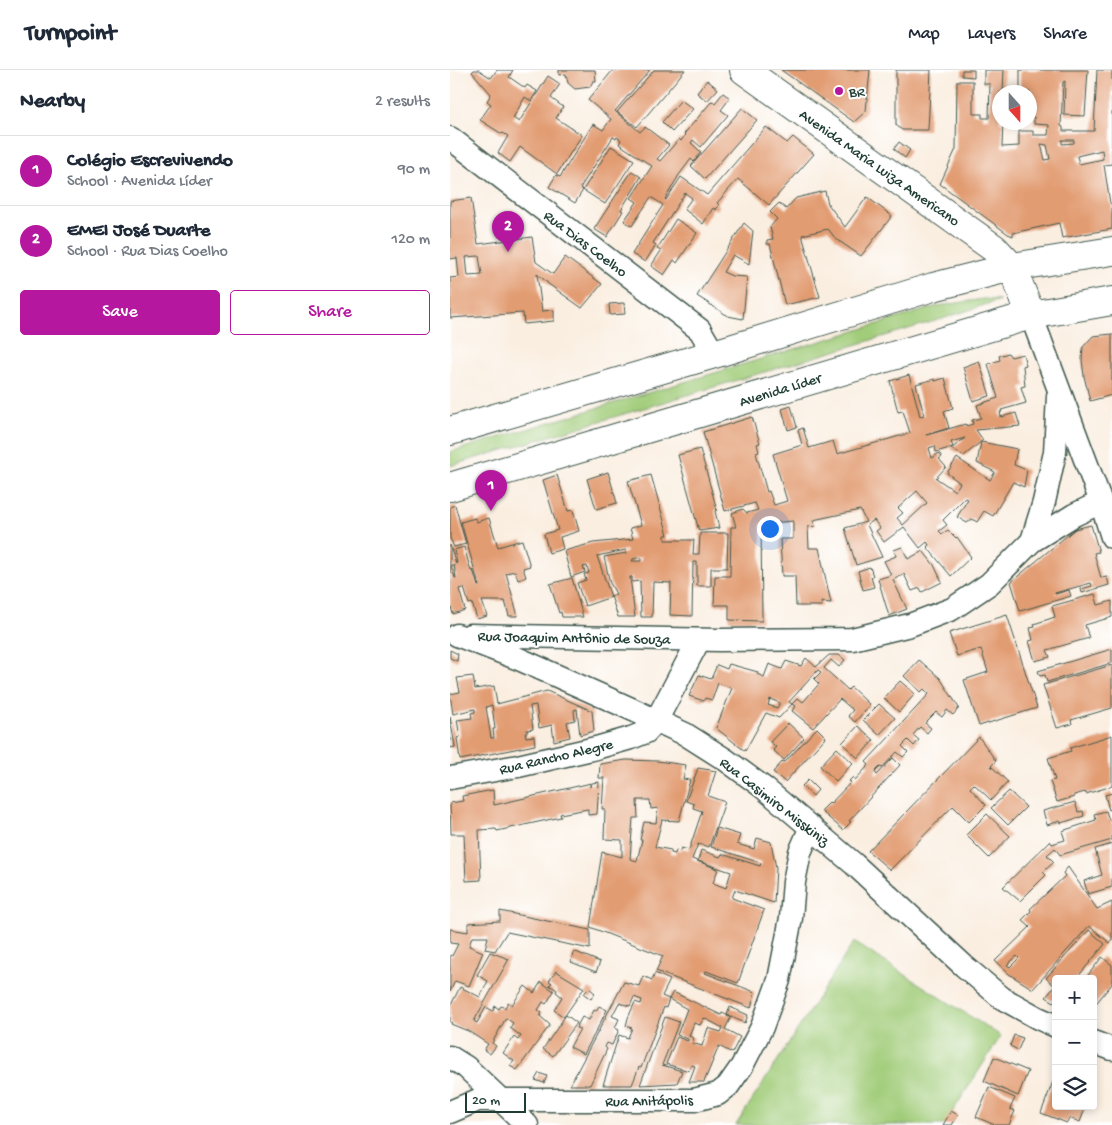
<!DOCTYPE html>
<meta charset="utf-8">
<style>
body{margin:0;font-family:"Gochi Hand",sans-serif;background:#f2f2f3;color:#1f2937}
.controls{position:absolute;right:15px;bottom:15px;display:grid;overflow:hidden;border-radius:5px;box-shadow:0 2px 8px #0003}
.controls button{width:45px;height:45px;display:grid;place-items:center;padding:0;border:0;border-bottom:1px solid #e0e1e3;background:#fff;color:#1f2937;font:25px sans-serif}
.compass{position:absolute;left:542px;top:15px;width:45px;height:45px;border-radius:50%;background:#fff;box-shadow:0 2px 8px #0003;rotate:159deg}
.scale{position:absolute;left:15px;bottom:12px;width:61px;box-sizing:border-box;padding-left:5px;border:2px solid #1f3d34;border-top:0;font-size:14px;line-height:18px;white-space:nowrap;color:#1f3d34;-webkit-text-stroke:4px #fff;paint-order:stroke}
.you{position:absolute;left:319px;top:458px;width:18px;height:18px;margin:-12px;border:4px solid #fff;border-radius:50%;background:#1a73e8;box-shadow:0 0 0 8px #1a73e833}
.badge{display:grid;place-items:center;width:32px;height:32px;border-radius:50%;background:#b5179e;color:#fff;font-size:16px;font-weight:700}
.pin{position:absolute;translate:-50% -41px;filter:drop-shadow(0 1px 2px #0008)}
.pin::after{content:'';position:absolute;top:26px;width:18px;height:15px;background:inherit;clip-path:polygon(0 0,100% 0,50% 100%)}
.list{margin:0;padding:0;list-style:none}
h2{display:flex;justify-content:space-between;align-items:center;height:65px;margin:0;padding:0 20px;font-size:21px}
h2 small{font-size:16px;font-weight:400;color:#747a83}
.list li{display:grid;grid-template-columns:32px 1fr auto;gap:15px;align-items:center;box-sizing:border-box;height:70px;padding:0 20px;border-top:1px solid #e0e1e3}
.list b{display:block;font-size:19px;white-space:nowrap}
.list p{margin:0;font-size:16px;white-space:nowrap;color:#747a83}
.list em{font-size:16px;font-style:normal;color:#747a83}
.actions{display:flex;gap:10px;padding:15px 20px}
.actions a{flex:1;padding:11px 0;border:1px solid #b5179e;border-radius:5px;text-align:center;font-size:18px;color:#b5179e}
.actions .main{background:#b5179e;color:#fff}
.icon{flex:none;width:28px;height:28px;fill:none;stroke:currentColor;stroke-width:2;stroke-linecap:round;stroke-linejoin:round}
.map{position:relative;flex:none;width:662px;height:1055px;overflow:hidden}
header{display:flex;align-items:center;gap:30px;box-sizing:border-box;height:70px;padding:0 25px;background:#fff;border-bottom:1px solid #e0e1e3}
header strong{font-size:24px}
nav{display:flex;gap:28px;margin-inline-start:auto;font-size:18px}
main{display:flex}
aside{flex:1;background:#fff}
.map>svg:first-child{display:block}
.green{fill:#a1cc79;stroke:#608456}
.building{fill:#e29c72;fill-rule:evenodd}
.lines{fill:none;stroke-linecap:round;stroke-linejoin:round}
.minor-casing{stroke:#40584e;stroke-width:25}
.major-casing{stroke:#40584e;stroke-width:30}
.minor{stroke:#fff;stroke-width:22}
.major{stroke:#fff;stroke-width:28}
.poi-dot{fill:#b5179e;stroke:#fff;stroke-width:2}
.labels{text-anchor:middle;stroke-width:4;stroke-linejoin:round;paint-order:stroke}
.poi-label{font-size:15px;fill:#1f3d34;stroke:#fff;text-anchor:start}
.street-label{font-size:15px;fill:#1f3d34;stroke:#fff}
</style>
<header>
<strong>Turnpoint</strong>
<nav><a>Map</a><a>Layers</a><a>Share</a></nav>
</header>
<main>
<aside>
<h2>Nearby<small>2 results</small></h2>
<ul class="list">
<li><span class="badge">1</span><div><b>Colégio Escrevivendo</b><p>School · Avenida Líder</p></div><em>90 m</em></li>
<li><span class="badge">2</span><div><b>EMEI José Duarte</b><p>School · Rua Dias Coelho</p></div><em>120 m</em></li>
</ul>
<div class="actions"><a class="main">Save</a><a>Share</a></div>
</aside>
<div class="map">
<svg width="662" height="1055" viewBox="0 0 662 1055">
<rect width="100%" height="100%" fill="#fff"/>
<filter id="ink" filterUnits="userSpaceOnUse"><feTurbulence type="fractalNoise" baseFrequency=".02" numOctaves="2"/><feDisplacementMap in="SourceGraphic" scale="10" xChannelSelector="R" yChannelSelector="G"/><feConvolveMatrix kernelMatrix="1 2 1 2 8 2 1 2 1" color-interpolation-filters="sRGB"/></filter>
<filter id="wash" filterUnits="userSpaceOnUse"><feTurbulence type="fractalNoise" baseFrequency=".0096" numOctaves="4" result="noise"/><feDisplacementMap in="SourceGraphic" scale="20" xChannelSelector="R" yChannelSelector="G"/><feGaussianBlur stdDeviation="1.12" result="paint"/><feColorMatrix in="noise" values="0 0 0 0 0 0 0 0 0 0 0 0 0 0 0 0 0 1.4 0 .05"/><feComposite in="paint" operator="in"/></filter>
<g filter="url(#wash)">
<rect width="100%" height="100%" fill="#faeee0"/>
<g class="green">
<path d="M533 229 550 230 492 249 0 396V382L488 236Z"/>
<path d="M404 872 551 966 494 1055H286Z"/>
</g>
<g id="blocks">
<g class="building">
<path d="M24 0H29L41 8 47 0H63L59 7 75 18 77 15 87 21 81 31 75 27 63 48 69 52 98 6 110 14 101 28 113 37 106 48 132 65 107 104 70 77 60 92 48 83 58 66 53 63 52 64 30 50 41 34 37 31 41 24 22 2Z"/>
<path d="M109 0H145L146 11H143L140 17 125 19 118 13 116 4 109 5Z"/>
<path d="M163 0H200L165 41 190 62 195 57 219 75 207 89 210 91 229 69 231 71 235 65 234 64 262 31 265 33 273 23 280 28 271 40 278 45 251 77 243 70 241 73 251 82 244 92 241 89 229 105 215 129 216 130 231 107 257 125 316 57 337 73 343 67 364 84 319 135 288 109 267 133 269 135 266 140 263 138 253 154 234 139 242 128 235 123 203 173 206 175 195 192 182 184 213 135 201 127 182 156 174 151 187 132 181 128 202 96 169 74 171 70 167 67 166 69 163 67 130 118 133 120 125 133 99 117 106 105 110 107 143 54 153 60 161 49 138 30Z"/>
<path d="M204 0H235L187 57 167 42Z"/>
<path d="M331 0H420L416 41 404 52Z"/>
<path d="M446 0H481L478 60H452L446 55Z"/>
<path d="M512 0H524V7L512 6Z"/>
<path d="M534 0H554L553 22H550V52H553L552 77 569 76V61H583V65H598L599 55 584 54V47H580V22H570V0H638L635 46 614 45 615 11 613 12 611 56 613 57V61H644L647 0H662V94L654 95 660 133 662 135V159L612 168 609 153 563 163V166L558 164 490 114 506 79 507 11H523V44H532V48H539L540 14H534ZM612 70H624V73L612 74ZM591 74 597 75 600 89 595 90ZM652 80 653 89 629 94 627 86Z"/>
<path d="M257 10 268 19 257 31 247 23Z"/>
<path d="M231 30 243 39 222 62 212 52Z"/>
<path d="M292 38 307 50 255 109 241 96Z"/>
<path d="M449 72 460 80 455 88 444 79Z"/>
<path d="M161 76 184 90 155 134 133 120Z"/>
<path d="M182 101 191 107 171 140 173 141 157 167 144 159Z"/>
<path d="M375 121 378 134 395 157 417 127 442 146 411 186 386 169 378 159 352 165 370 227 335 235 320 174H317V170L323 169 320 157 327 149 320 142 329 133 336 139 346 128Z"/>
<path d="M21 128 28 174 82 167 86 192 103 204 115 187 152 214 132 238 97 213V212L87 204 92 241 104 240V251L74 254 73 243 0 248V208L9 207 7 188 0 189V131ZM29 186 32 205 18 206 16 187Z"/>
<path d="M226 149 247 163 227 193 224 190 214 205 201 196 211 181 207 179Z"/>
<path d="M294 153 303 161 299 194 283 185 273 202 282 206 297 207 293 249 278 246 247 226Z"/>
<path d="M174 233 175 244 160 245 159 234Z"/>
<path d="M662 264V325L640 331 634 306 632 290 633 277 643 266Z"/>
<path d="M558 283 561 287 573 284 576 295 573 296 575 316 571 317 576 333 551 340 552 342H550L551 347 566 343 570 356 526 360 533 370 514 386 501 379 515 368 501 372 503 377 486 382 485 376 479 378 482 388 489 383 492 387 489 389 496 397 486 408 505 421 510 413 497 403 507 388 540 410 545 402 527 393 531 372 567 379 564 395 577 400 574 417 563 412 543 446 534 441 527 452 522 449 517 453 507 447 518 429 515 428 493 450 497 455 489 461 492 464 498 460 506 468 507 467 521 487 501 506 477 477 479 475 477 472 470 478 454 457 434 472 426 461 430 458 424 450 417 455 432 487 406 495 395 458 416 452 410 440 363 450 365 456 358 457 359 478H369L381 533 371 532 372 536H346L345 506H332L330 469H343V451L311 454 312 551 279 550V535H264L265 506H280L281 457H286L282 443 293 439 297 443 308 440 305 433 275 441 253 362 302 347 310 373 307 374 309 382 306 383 317 422 319 421 324 435 337 431 323 384 352 375 348 360 353 358 359 378 383 371 387 384 460 363 453 341 448 342 440 311 459 305 470 346 474 345 466 314 485 309V311L495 308 503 338 494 341 499 358 476 365 516 354V356L523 354 522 350 531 348 527 335 548 328 538 294 550 290 549 286ZM467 421 477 433 453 455 447 448 453 443 448 438Z"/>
<path d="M529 291 540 326 523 331 513 297Z"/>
<path d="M341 336 347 357 338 360 332 339Z"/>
<path d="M250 379 267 440 265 441 269 458 249 461 228 385Z"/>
<path d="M158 402 167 433 146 439 137 409Z"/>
<path d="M107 405 118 441 123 440 129 461 110 467 113 479 99 483 94 464 108 460 93 410Z"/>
<path d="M201 405 218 465H215V470H244L243 484H249L250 463H278L277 498H261V516H247V492H243L242 546 220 545 221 513 203 512 202 547H191L190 511 182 512V507H180L185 547H168L161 526 166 524 160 513 154 487 176 483V480L147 486 161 527 135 536 127 513 136 510 134 504 139 503 137 496 133 497 135 502 121 507 114 481 143 473 183 469 180 458 191 455 178 411ZM191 487V491H182L183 489Z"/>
<path d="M5 435 16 474 4 477 0 468V437Z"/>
<path d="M25 448 26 452 39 448 48 477 72 470 80 496 73 498 76 507 68 510 65 501 56 503 68 546H59L55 531H32L37 546 27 549 22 533 19 534 14 518 9 519 15 540 3 544 0 534V475L6 494 7 493 4 480 14 477 21 501 23 500 28 516H29L11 452ZM1 495H4L6 508H5Z"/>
<path d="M641 455 649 482 644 483 651 508 657 507 659 515 632 523 631 519 642 516 641 513 605 523V524L619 520 621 526 570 541 561 512 625 459Z"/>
<path d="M452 477 458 489 473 481 484 495 492 512 472 522 470 518 462 521 454 504 443 510 457 539 439 546 428 509 441 505 434 491 446 486 444 480Z"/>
<path d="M420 497 423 506 421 507 424 517 413 520 408 501Z"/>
<path d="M122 508 133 547H112L111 542 109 543 100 514Z"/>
<path d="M645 524 648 535 662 531V547L635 555 639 568 597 580 600 587 585 591 579 571 583 570 580 558 585 557 584 554 605 547 602 536Z"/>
<path d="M557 545 587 638 529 656 514 610 538 602 531 579 507 586 499 563Z"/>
<path d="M662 579V593L597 612 595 605 590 606 588 601Z"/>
<path d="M0 580 8 584 7 591 0 588Z"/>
<path d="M379 585H389L395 590 389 597 381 590 374 598 398 620 401 617 420 635 405 652 398 646 403 640 390 629 363 658 342 641 345 636 342 634 348 628 353 632 369 614 364 609 371 602 368 600 339 632 342 634 329 648 316 643 295 681 266 658 282 618 268 613 262 630 255 628 254 631 239 626 249 605 261 609 267 595 277 599 279 594 308 602 307 604 314 607 319 594 332 599 336 591 351 596 356 588 366 597ZM320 629 330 633 327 638 318 635Z"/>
<path d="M469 590 490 608 509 638 503 645 497 640 492 647 486 642 475 653 481 658 477 663 470 657 463 665 469 670 464 676 458 670 452 676 458 682 453 687 447 682 432 698 430 697 425 702 427 705 443 688 450 695 399 751 401 752 393 760 371 741 379 733 380 734 401 712 399 711 403 707 405 710 419 695 416 692 479 624 474 619 471 622 454 606Z"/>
<path d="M662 595V638L621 650 622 654 607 658 593 615Z"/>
<path d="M23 606 25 619 44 616 47 634 97 621 142 641 144 661 130 665 127 639 124 640 125 650 117 652 120 667 104 671 102 655 89 658 86 635 80 636 83 659 77 660V663H75L76 667 84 666 85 675 10 690 7 668 10 667 7 650 22 648 21 643 25 642V639L3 644 0 624 10 622 7 608ZM42 635 45 659H43L44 668H41L36 637Z"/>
<path d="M450 611 465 624 449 642 434 628Z"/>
<path d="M429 634 445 648 429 665 413 650Z"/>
<path d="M0 647 5 677 0 678Z"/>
<path d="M338 653 354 668 334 690 323 680 326 677 320 672Z"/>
<path d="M408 656 424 670 408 688 392 673Z"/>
<path d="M367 658 376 667 335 712 323 702 333 691 335 692Z"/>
<path d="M662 665V716L636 724 635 722 624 725V727L607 732 600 711 605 710 598 688 621 681 620 678Z"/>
<path d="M529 667 546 691 541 696 558 712 541 730 524 714 520 718 536 735 519 752 503 736 440 800 418 781Z"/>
<path d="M387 678 403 693 386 711 370 696Z"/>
<path d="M176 690 207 691 236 695 233 709 240 710 229 751 212 750 205 777 221 780V783L225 784 226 780 230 781 231 778 239 780 252 741 243 738 244 734 236 731 248 698 266 701 258 726 275 732 259 777 248 774 242 789 268 799 263 813 276 818 281 802 248 791 251 780 270 787 272 784 310 796 311 793 261 777 267 758 290 765 287 774 304 779 307 768 321 772 326 798 324 833 285 820 282 828 314 840 288 913 256 901 255 903 305 922 301 938 206 901 213 886 140 857 152 782 172 787V770L154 769 155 739H152L154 708H149L150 694ZM187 730H200L201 739 208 738 206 753 194 752 190 770H192L187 791 180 789 183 748H188Z"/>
<path d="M358 710 368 720 363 726 352 716Z"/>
<path d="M149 712 147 744 138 745V739L110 744 111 747 47 761 46 759 29 760 31 810 16 811 14 764H1L0 733 13 731 12 726 43 720 44 735 137 714 140 713V717L142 713Z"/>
<path d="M559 721 576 737 558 755 541 738Z"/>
<path d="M662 723V739L659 740 655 725Z"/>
<path d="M625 732 628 742 633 741 634 746 611 753 610 751 597 755 593 741Z"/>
<path d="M656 741 659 750 662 749V770L610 785 605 778 597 785 604 792 593 802 596 805 570 831 553 817 600 771 602 774 615 770 612 761 646 750 644 744Z"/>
<path d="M537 744 560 766 539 788 516 765Z"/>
<path d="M662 774V817L638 824 634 811 652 805 645 779Z"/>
<path d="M618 797 647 839 662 832V870L660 873 639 856 583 919 559 904 545 891 580 857 572 850 581 841 580 839 615 806 613 803ZM567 886 569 888 560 897 557 895Z"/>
<path d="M50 841 140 860V879L57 862 45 881 35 879 38 867H22L19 876 33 882 19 916 5 911 0 922V885L2 886 8 874 0 873V859L18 862V853L50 851Z"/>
<path d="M639 860 655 874 626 909H606V933L596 927 605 916 596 908Z"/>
<path d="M40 882 59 889 24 951 27 953 36 937 43 941 45 936 49 939 51 936 55 938 58 932 62 935 75 916 84 923 91 912 104 921 96 934 93 932 88 940 92 943 90 946 100 955 67 1000 60 996 64 991 53 983 64 967 68 970 71 966 60 958 63 953 56 948 42 973 46 976 40 984 34 980 38 974 18 961 1 954 2 953 0 952V937L10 917 30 927 38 911 27 905Z"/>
<path d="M126 882 150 892 146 902 121 892 123 883Z"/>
<path d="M652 887 662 895V914L643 937V909H635Z"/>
<path d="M106 901 134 918 114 947 104 940 112 927 106 922 107 920 99 915 102 913 99 911Z"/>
<path d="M205 903 220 910 212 926 219 929 216 938 214 937 191 998 189 997 182 1015H153L169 965 178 968 182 958 176 956 178 948 185 932 191 934 192 930 184 927 180 936 169 933 162 946 169 949 165 958 169 960 162 975 157 973 155 977 157 979 140 1015H120L174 912 189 916 193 906 202 910Z"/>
<path d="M139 918 145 923 141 929 134 924Z"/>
<path d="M223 922 271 945 272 943 281 947 275 959 290 967 282 983 269 976 254 1012H239L245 996 241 995 239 1001 216 994 227 967 238 971V969L227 965 237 939 219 929ZM254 948 273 958 271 962 258 958 252 976 242 973 244 968 239 966 244 953 250 955Z"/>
<path d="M149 936 157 940 134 984 120 977 130 959 126 958 132 947 139 950 144 940 146 941Z"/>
<path d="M280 937 298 945 295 953 277 945Z"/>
<path d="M116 945 127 953 103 986 93 979Z"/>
<path d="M215 947 229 952 212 995 232 1001 227 1013 190 1015Z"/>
<path d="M564 965 573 968 568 980 560 976Z"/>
<path d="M544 987 578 1001 568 1026 534 1011Z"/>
<path d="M89 1003 97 1006 94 1013 85 1010Z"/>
<path d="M604 1009 606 1010V1036H636L630 1052 619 1048 617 1053 591 1043Z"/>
<path d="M539 1017 565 1028 560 1039 565 1041 559 1055H545L526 1047Z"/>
<path d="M501 1041 508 1045 502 1055H493Z"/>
</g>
</g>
</g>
<g filter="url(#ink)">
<use href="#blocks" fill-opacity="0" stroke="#40584e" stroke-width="1"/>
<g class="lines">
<g class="minor-casing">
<g id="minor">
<path d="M0 68 250 260 264 284"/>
<path d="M581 245 651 432 662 467"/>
<path d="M582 471 594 432 605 382 608 326"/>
<path d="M7 565 69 589 179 638 235 664 276 690 314 718 404 794 514 896 552 928 588 948 606 956"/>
<path d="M20 565 270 570 402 569 460 555 502 539 539 514 582 471 624 445 651 432"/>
<path d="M0 708 68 696 146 678 181 668 196 662 206 651 249 570"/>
<path d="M643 972 662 979"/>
<path d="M0 987 16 997 77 1055"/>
<path d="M0 1042 28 1030H244L268 1024 278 1016 292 996 312 957 329 910 341 848 344 812 350 782 361 757"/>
</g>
</g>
<g class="major-casing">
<g id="major">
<path d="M294 0 545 179 562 197 581 245"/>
<path d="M0 361 264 284 483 217 562 197 662 181"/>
<path d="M0 417 581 245 662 231"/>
</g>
</g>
<use href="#minor" class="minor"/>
<use href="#major" class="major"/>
</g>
</g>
<circle class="poi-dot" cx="389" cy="21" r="5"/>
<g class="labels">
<g class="poi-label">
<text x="399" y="26">BR</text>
</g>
<g class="street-label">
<text transform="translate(430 97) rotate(35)" y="5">Avenida Maria Luiza Americano</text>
<text transform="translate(136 173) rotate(37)" y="5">Rua Dias Coelho</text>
<text transform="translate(330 319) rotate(-17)" y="5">Avenida Líder</text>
<text transform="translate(124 567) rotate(1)" y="5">Rua Joaquim Antônio de Souza</text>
<text transform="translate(106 686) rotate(-13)" y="5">Rua Rancho Alegre</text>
<text transform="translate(325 731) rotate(38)" y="5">Rua Casimiro Misskiniz</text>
<text transform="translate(199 1030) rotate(-1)" y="5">Rua Anitápolis</text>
</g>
</g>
</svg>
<div class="controls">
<button>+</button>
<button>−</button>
<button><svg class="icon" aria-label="layers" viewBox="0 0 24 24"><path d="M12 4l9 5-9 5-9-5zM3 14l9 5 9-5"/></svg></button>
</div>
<svg class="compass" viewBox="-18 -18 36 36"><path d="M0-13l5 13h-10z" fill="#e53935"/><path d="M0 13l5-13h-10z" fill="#747a83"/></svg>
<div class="scale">20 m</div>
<div class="you"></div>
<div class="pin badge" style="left:41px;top:441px">1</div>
<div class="pin badge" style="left:58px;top:182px">2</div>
</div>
</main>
